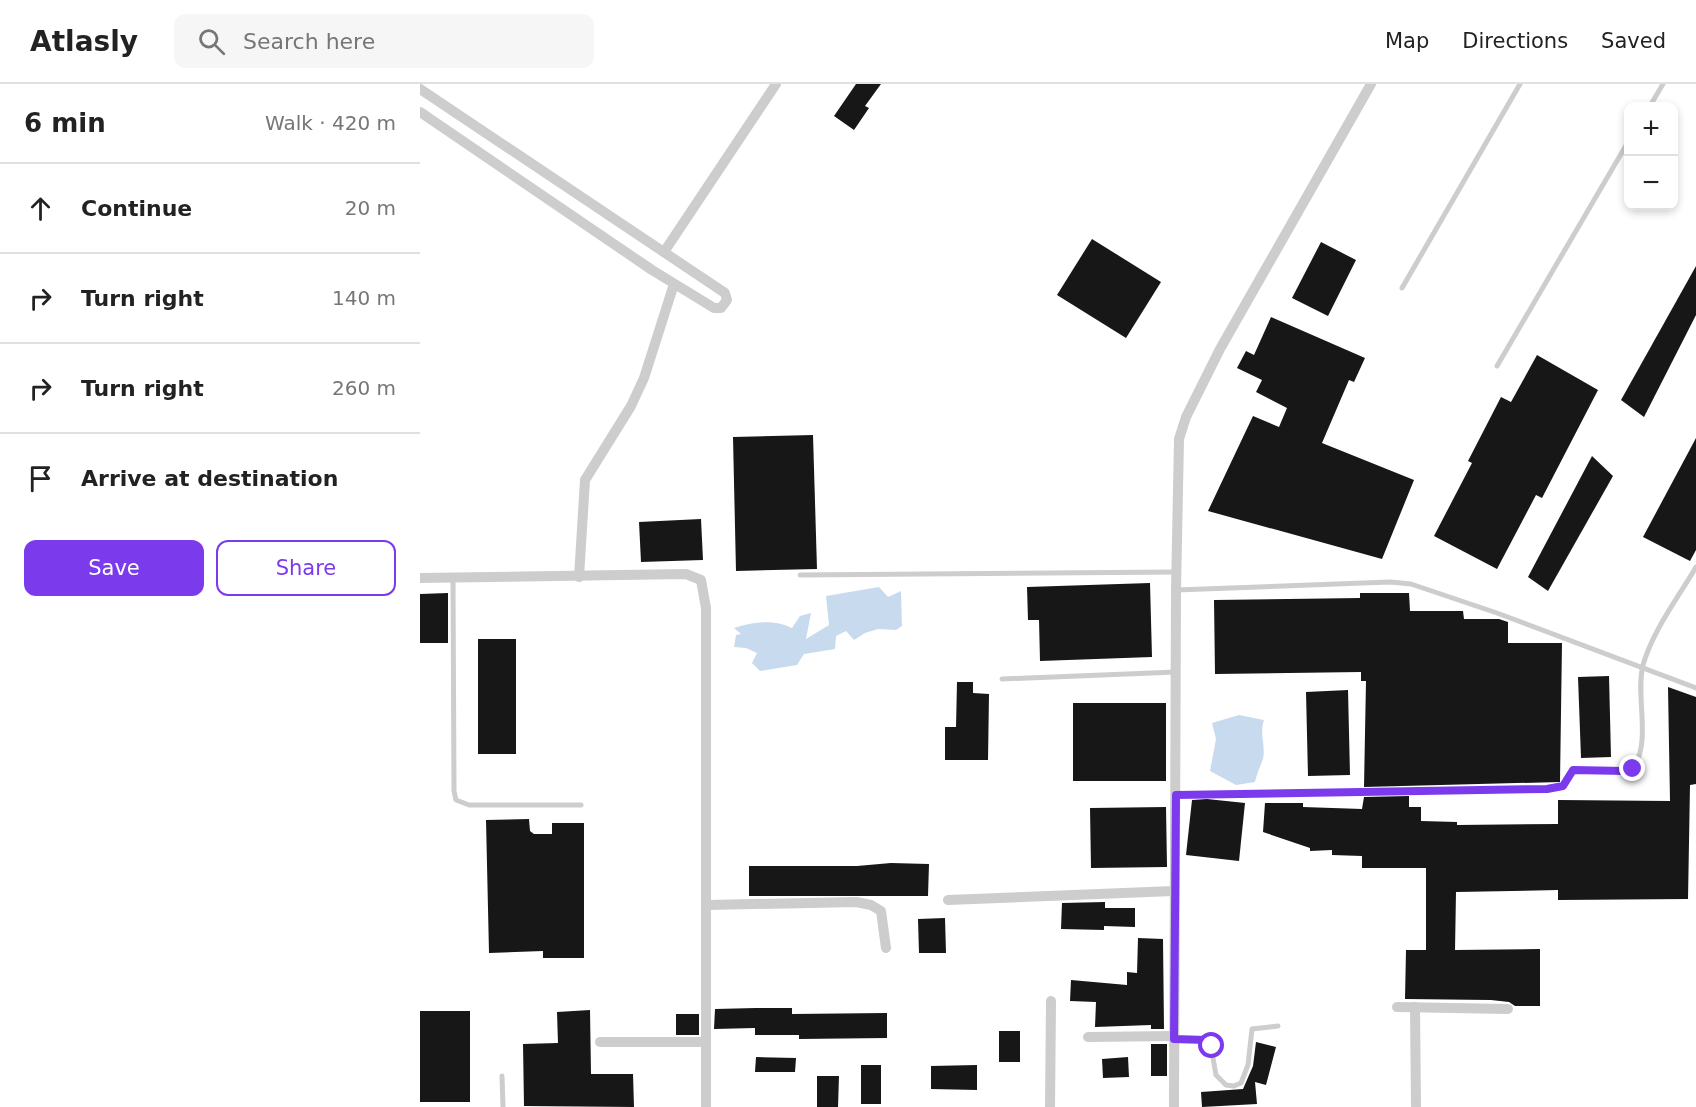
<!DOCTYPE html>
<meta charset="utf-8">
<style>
body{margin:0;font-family:"DejaVu Sans",sans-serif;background:#f6f6f6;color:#222}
.controls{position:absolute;right:18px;top:18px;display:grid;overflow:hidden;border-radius:12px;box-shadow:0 3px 9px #0003}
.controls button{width:54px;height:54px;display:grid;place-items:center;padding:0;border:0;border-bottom:2px solid #e0e0e0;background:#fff;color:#222;font:30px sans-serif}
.stop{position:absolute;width:18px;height:18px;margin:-14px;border:4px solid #7c3aed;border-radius:50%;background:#fff}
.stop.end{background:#7c3aed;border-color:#fff;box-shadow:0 2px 6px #0008}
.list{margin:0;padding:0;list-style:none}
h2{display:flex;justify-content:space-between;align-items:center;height:78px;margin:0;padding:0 24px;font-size:26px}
h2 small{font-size:20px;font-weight:400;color:#767676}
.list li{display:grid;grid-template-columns:39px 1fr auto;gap:18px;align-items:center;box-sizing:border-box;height:90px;padding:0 24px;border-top:2px solid #e0e0e0}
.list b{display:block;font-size:22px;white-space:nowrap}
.list em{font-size:20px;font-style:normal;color:#767676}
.actions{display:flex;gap:12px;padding:18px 24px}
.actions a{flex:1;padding:14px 0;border:2px solid #7c3aed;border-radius:12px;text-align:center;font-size:21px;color:#7c3aed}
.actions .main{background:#7c3aed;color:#fff}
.icon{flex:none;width:33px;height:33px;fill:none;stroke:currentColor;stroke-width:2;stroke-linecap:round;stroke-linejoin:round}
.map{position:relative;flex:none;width:1276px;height:1023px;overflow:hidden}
header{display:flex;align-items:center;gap:36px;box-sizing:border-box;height:84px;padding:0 30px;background:#fff;border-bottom:2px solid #e0e0e0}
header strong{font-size:28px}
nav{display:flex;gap:33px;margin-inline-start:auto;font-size:21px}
.search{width:420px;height:54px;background:#f6f6f6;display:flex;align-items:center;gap:15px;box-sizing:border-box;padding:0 21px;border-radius:12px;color:#767676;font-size:22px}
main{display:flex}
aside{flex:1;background:#fff}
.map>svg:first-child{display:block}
.water{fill:#c8daee}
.building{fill:#171717}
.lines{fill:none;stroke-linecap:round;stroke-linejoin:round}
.lane{stroke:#cdcdcd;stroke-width:5}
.street{stroke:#cdcdcd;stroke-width:10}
.route{stroke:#7c3aed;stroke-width:8}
</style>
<header>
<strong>Atlasly</strong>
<div class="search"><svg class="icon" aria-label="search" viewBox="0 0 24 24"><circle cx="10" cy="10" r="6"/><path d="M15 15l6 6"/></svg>Search here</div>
<nav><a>Map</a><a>Directions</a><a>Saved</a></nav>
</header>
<main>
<aside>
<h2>6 min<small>Walk · 420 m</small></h2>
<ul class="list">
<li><svg class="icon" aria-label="ahead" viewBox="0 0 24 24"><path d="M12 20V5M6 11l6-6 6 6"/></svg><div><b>Continue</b></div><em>20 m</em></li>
<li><svg class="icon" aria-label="right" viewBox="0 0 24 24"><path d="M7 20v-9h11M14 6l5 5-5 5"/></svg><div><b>Turn right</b></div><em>140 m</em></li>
<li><svg class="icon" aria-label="right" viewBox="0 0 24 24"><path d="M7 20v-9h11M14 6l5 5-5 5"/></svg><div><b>Turn right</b></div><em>260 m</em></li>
<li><svg class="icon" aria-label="arrive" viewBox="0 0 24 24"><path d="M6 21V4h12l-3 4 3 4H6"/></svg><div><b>Arrive at destination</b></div></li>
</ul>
<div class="actions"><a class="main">Save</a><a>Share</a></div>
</aside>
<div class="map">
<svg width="1276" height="1023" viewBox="0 0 1276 1023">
<rect width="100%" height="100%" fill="#fff"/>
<g class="water">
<path d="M459 503 468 513 481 507 482 542 476 546 458 545 445 549 434 556 426 547 416 552 415 565 384 570 377 581 340 587 332 579 337 569 326 564 314 563 316 551 321 550 314 544C334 538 353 535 372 544L380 532 391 529 386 555 409 541 406 512Z"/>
<path d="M819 631 844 636C839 649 846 663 843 675 840 683 837 689 835 698L816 701 790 687 796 655 792 639Z"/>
</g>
<g class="building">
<path d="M436 0H461L445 22 449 24 434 46 414 32Z"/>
<path d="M672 155 741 198 706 254 637 211Z"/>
<path d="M901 158 936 176 908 232 872 214Z"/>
<path d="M1276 182V231L1224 333 1201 316Z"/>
<path d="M851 233 945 274 934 298 929 296 902 359 994 396 962 475 788 427 833 332 859 343 867 324 836 308 842 296 817 284 826 267 834 271Z"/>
<path d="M1117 271 1178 306 1122 414 1116 411 1077 485 1014 452 1052 379 1048 377 1081 313 1091 318Z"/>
<path d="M393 351 397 485 316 487 313 353Z"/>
<path d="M1276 354V466L1270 477 1223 453Z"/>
<path d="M1172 372 1193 392 1128 507 1108 493Z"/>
<path d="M281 435 283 476 221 478 219 438Z"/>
<path d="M730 499 732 573 620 577 619 536H608L607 503Z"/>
<path d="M28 509V559H0V510Z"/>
<path d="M940 509H989L990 527H1043L1044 535H1079L1088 538V559H1142L1140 698 944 703 946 597H941V588L795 590 794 516 940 514Z"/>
<rect x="58" y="555" width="38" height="115"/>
<path d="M1189 592 1191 673 1161 674 1158 593Z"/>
<path d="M537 598H553V609L569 610 568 676H525V643H536Z"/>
<path d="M1248 603 1276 613V700L1270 701 1268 815 1138 816V806L1036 808 1035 866 1120 865V922H1095L1089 918 1071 916 985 915 986 866H1006V784H942V772L912 771V766L890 767V764L843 748 845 719H883V723L942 725 944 713 989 712V723H1001V737L1037 738V741L1138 740V716L1250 717Z"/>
<path d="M928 606 930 691 888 692 886 608Z"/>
<rect x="653" y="619" width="93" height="78"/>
<path d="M787 715 825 719 819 777 766 771 772 716Z"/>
<path d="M746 723 747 783 671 784 670 724Z"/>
<path d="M109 735 110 747 114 750H132V739H164V874H123V867L69 869 66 736Z"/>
<path d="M471 779 509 780 508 812H329V782H437Z"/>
<path d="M685 818V824H715V843L684 842V846L641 845 642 819Z"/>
<path d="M525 834 526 869H499L498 835Z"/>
<path d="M718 854 743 855 744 945H731V941L675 943 676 918 650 917 651 896 707 901V888L717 889Z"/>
<path d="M336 924H372V930L467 929V954L379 955V951H335V944L294 945 295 925Z"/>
<path d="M170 926 171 990H213L214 1023 104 1022 103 960 138 959 137 928Z"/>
<rect x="0" y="927" width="50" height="91"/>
<rect x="256" y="930" width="23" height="21"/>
<rect x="579" y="947" width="21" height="31"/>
<path d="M836 958 856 963 846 1001 835 998 837 1020 782 1023 781 1008 823 1005 833 982Z"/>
<rect x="731" y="960" width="16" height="32"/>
<path d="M336 973 376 974 375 988H335Z"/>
<path d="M708 973 709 993 683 994 682 975Z"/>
<rect x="441" y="981" width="20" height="39"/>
<path d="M557 981V1006L511 1005V982Z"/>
<path d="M397 992H419L418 1023H397Z"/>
</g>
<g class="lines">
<g class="lane">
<path d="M1230 22 1243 0"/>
<path d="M982 204 1100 0"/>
<path d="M1077 282 1208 58"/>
<path d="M380 491 756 488"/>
<path d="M33 494 34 707 36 716 49 721H161"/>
<path d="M756 506 970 498 991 500 1077 529 1276 604"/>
<path d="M582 595 756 588"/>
<path d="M756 711 1127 705 1143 702 1153 686 1205 687 1213 685C1232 656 1215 613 1223 581 1233 546 1258 514 1276 483"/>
<path d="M754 955 790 957 796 991 806 1001 814 1002 821 999 828 981 832 945 858 942"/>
<path d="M82 992 83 1023"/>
</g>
<g class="street">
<path d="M0 5 305 209 307 216 301 224H294L232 186 0 28"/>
<path d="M244 168 356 0"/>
<path d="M159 493 165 396 211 322 224 294 254 200"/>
<path d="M0 494 266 490 281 496 286 524V1023"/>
<path d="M528 816 754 807"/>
<path d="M288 821 436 818 451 821 461 827 466 864"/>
<path d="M977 923 1088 925"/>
<path d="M995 923 996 1023"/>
<path d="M668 953 754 952"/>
<path d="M180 958H286"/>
<path d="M630 1023 631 917"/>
<path d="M754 1023 756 506 759 355 766 333 800 265 951 0"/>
</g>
</g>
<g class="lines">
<path class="route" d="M792 962 786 956 754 955 756 711 1127 705 1143 702 1153 686 1205 687 1213 685"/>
</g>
</svg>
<div class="controls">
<button>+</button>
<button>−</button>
</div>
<div class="stop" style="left:792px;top:962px"></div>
<div class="stop end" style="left:1213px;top:685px"></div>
</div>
</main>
